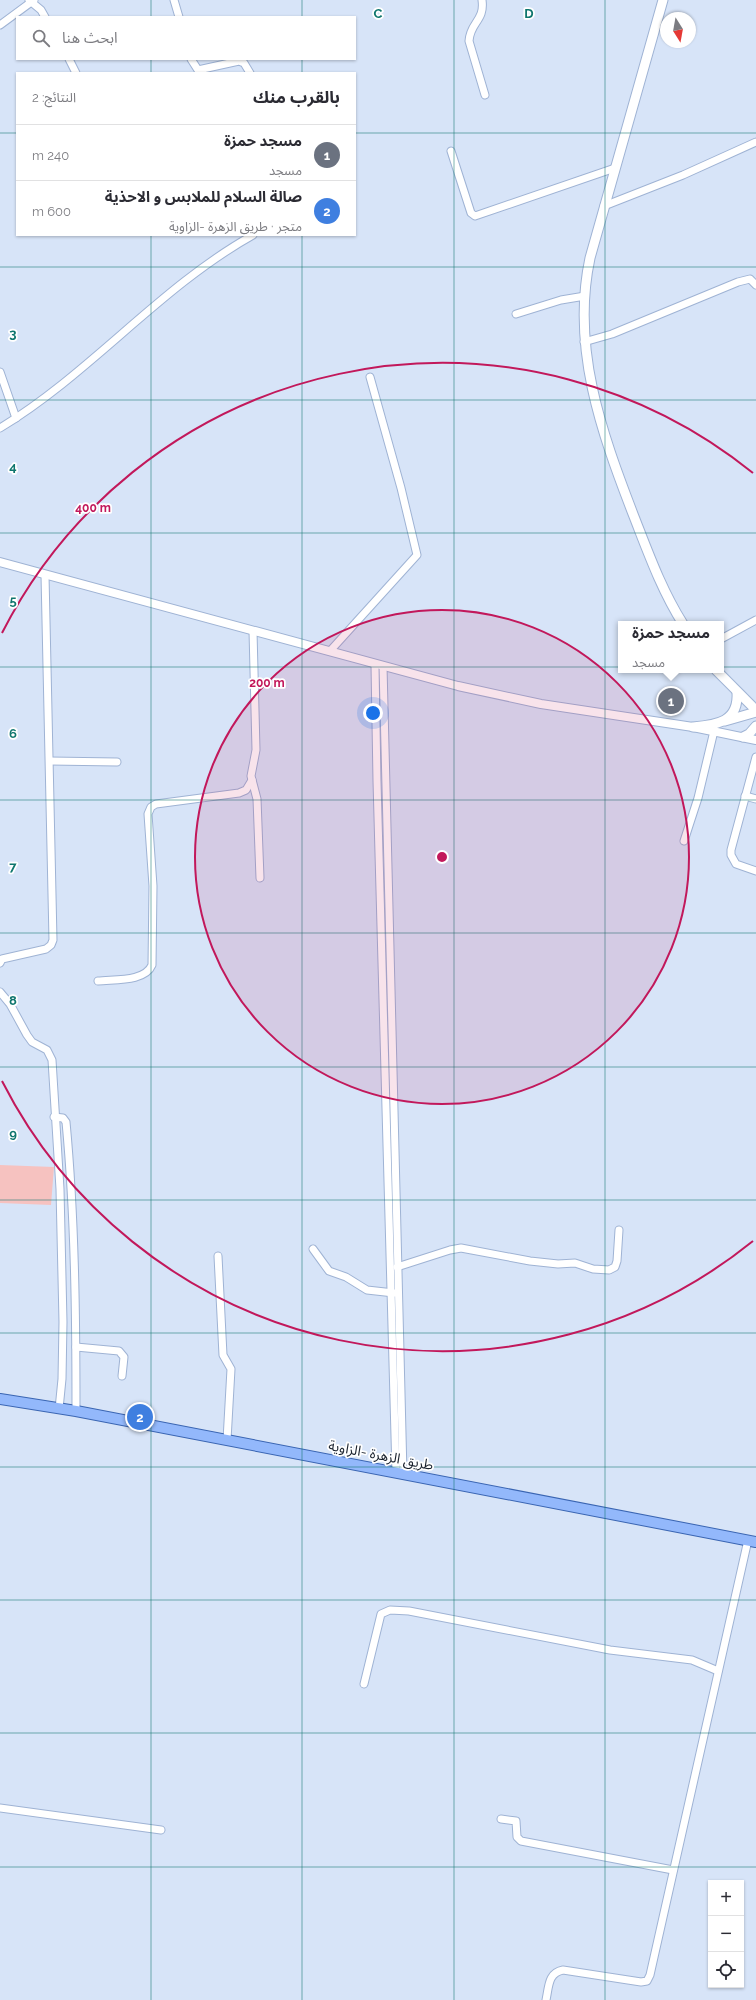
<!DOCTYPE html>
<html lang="ar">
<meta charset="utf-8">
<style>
body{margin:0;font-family:Raleway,"Noto Sans Arabic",sans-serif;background:#f7f7f7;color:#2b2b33;direction:rtl}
.controls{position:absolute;right:12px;bottom:12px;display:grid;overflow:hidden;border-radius:0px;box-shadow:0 1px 3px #0004}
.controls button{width:36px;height:36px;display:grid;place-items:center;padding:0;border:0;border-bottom:1px solid #e1e1e2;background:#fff;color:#2b2b33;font:20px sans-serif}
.compass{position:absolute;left:660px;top:12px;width:36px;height:36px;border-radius:50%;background:#fff;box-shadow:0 1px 3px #0004;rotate:169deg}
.you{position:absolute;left:373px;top:713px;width:14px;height:14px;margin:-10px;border:3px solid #fff;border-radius:50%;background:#1a73e8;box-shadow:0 0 0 6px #1a73e833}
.badge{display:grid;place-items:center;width:26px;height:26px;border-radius:50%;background:#1a73e8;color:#fff;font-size:13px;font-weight:700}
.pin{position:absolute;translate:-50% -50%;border:2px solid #fff;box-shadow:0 1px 4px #0006}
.popup{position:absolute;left:618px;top:621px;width:106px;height:52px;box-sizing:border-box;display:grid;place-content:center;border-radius:0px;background:#fff;filter:drop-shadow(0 1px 3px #0005);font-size:13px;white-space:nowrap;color:#7c7c81}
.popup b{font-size:15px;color:#2b2b33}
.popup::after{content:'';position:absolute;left:50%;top:100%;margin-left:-8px;border:8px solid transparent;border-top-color:#fff}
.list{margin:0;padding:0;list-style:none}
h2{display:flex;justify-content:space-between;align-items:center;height:52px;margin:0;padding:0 16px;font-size:17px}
h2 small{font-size:13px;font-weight:400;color:#7c7c81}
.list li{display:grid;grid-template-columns:26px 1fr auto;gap:12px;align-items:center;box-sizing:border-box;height:56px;padding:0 16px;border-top:1px solid #e1e1e2}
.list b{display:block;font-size:15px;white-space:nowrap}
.list p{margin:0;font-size:13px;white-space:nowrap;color:#7c7c81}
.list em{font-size:13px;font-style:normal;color:#7c7c81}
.icon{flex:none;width:22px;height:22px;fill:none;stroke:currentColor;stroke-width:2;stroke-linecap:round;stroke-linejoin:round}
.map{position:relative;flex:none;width:756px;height:2000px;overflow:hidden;direction:ltr}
.search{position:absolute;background:#fff;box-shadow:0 1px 3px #0004;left:16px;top:16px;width:340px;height:44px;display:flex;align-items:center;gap:10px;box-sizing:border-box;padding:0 14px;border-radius:0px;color:#7c7c81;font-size:15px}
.panel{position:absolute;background:#fff;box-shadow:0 1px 3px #0004;left:16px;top:72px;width:340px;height:164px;border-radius:0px;direction:rtl}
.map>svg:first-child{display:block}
.green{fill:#f6c2c0}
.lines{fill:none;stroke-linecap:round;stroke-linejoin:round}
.minor-casing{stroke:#9fb3d4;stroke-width:9}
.tertiary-casing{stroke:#9fb3d4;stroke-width:10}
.secondary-casing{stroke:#9fb3d4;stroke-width:11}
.primary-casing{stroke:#3a65b2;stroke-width:12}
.minor{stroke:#fff;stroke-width:7}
.tertiary{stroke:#fff;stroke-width:8}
.secondary{stroke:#fff;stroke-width:9}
.primary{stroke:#93b8fb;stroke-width:10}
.grid{fill:none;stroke:#0f766e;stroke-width:1;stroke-opacity:0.55}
.ring{fill:none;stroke:#c2185b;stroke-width:2}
.labels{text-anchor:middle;stroke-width:3.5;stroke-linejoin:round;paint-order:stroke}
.street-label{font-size:14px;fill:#19212d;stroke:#fff}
.grid-label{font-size:13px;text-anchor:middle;font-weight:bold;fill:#0f766e;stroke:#fff;stroke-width:3.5;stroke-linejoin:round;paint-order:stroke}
.centre{fill:#c2185b;stroke:#fff;stroke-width:2}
.ring-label{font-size:12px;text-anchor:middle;font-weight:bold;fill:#c2185b;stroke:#fff;stroke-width:3.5;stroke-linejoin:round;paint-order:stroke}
</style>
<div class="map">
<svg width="756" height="2000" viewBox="0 0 756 2000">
<rect width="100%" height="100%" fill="#d7e4f8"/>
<path class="green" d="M0 1165 54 1167 51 1205 0 1203Z"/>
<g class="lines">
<g class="minor-casing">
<g id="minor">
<path d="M29 0 41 10 45 17"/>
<path d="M174 0 179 17"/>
<path d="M482 0C485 21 470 22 469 41L485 95"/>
<path d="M0 25 34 0"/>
<path d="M69 59 76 73"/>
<path d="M191 59 198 70 239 61 244 63 250 73"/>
<path d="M451 151 471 213 475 216 615 168"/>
<path d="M604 206 683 175 756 142"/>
<path d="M516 314 561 300 585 296"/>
<path d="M584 342 612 334 738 282 750 279 756 285"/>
<path d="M0 372 16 418"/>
<path d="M0 428C91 373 160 287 253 235"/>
<path d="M253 631 256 750 251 776 257 799 260 878"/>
<path d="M721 639 756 620"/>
<path d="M330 651 417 555 401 488 370 377"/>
<path d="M375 665 377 781 396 1472"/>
<path d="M383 666 403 1474"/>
<path d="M756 757 731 850V855L736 864 756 871"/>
<path d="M50 761 117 762"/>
<path d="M745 796 756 799"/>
<path d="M684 841 698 798 714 731"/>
<path d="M0 963 2 959 46 949 51 945 53 940 45 575"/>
<path d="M98 981C114 979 145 982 152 965L153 886 148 814 151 807 156 804 239 793 246 790 252 780"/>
<path d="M0 992 10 1004 27 1035 32 1042 47 1050 52 1060 60 1189 63 1322 62 1379 59 1409"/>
<path d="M54 1117 63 1118 66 1122C75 1218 76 1315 76 1411"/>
<path d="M313 1249 329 1271 346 1277 367 1290 394 1293"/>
<path d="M218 1256 223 1355 231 1369 227 1440"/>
<path d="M397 1267 450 1250 461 1248 530 1261 558 1264 575 1263 593 1269 609 1270 615 1267 617 1261 619 1230"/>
<path d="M76 1347 119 1351 124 1357 122 1376"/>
<path d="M364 1684 381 1614 390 1610 409 1611 610 1650 692 1660 718 1671"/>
<path d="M0 1808 161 1830"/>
<path d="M501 1819 516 1821 517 1837 521 1841 673 1870"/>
<path d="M546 2000C549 1986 548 1973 563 1970L641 1982 647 1981 650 1975 748 1540"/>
</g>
</g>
<g class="tertiary-casing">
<path id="tertiary" d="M0 562 458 686 541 704 693 727 756 740"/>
</g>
<g class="secondary-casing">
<g id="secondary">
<path d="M663 0 590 258C571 347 601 431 633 514 648 552 661 589 683 624"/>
<path d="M716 670 756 710"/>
<path d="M725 721 756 712"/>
<path d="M693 727C717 725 739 722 737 692"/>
<path d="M743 737 749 734 756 726"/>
</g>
</g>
<g class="primary-casing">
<path id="primary" d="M0 1399 76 1411 756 1542"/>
</g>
<use href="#minor" class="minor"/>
<use href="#tertiary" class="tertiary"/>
<use href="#secondary" class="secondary"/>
<use href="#primary" class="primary"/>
</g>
<path class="grid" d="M151 0V17M302 0V17M454 0V2000M605 0V2000M151 59V73M302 59V73M0 133H17M355 133H756M151 235V2000M302 235V2000M0 267H756M0 400H756M0 533H756M0 667H756M0 800H756M0 933H756M0 1067H756M0 1200H756M0 1333H756M0 1467H756M0 1600H756M0 1733H756M0 1867H756"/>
<circle cx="442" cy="857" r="247" fill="#c2185b" fill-opacity=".12"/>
<g class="ring">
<circle cx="442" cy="857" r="247"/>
<path d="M753 1241A494 494 0 0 1 2 1081M2 633A494 494 0 0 1 753 473"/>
</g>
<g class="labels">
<g class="street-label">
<text transform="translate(381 1455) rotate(11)" y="5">طريق الزهرة -الزاوية</text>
</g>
</g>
<g class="grid-label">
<text x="378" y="18">C</text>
<text x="529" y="18">D</text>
<text x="13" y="338">3</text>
<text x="13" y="471">4</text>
<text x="13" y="605">5</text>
<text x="13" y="738">6</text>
<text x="13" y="871">7</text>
<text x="13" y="1005">8</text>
<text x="13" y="1138">9</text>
</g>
<circle cx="442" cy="857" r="6" class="centre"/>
<g class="ring-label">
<text x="93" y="512">400 m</text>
<text x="267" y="687">200 m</text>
</g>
</svg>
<div class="controls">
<button>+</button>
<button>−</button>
<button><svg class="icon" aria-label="locate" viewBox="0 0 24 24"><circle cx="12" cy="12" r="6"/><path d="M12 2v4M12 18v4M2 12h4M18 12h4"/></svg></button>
</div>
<svg class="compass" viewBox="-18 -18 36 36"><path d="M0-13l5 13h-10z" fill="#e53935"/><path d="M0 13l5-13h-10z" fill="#7c7c81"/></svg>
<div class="you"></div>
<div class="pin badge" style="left:671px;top:701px;background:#6b7280">1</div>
<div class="popup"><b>مسجد حمزة</b>مسجد</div>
<div class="pin badge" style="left:140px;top:1417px;background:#3f7fe0">2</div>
<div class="search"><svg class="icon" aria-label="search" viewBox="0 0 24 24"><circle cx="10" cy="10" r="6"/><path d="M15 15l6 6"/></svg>ابحث هنا</div>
<section class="panel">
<h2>بالقرب منك<small>النتائج: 2</small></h2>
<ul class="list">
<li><span class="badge" style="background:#6b7280">1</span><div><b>مسجد حمزة</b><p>مسجد</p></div><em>240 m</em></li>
<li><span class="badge" style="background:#3f7fe0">2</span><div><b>صالة السلام للملابس و الاحذية</b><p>متجر · طريق الزهرة -الزاوية</p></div><em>600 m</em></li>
</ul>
</section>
</div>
